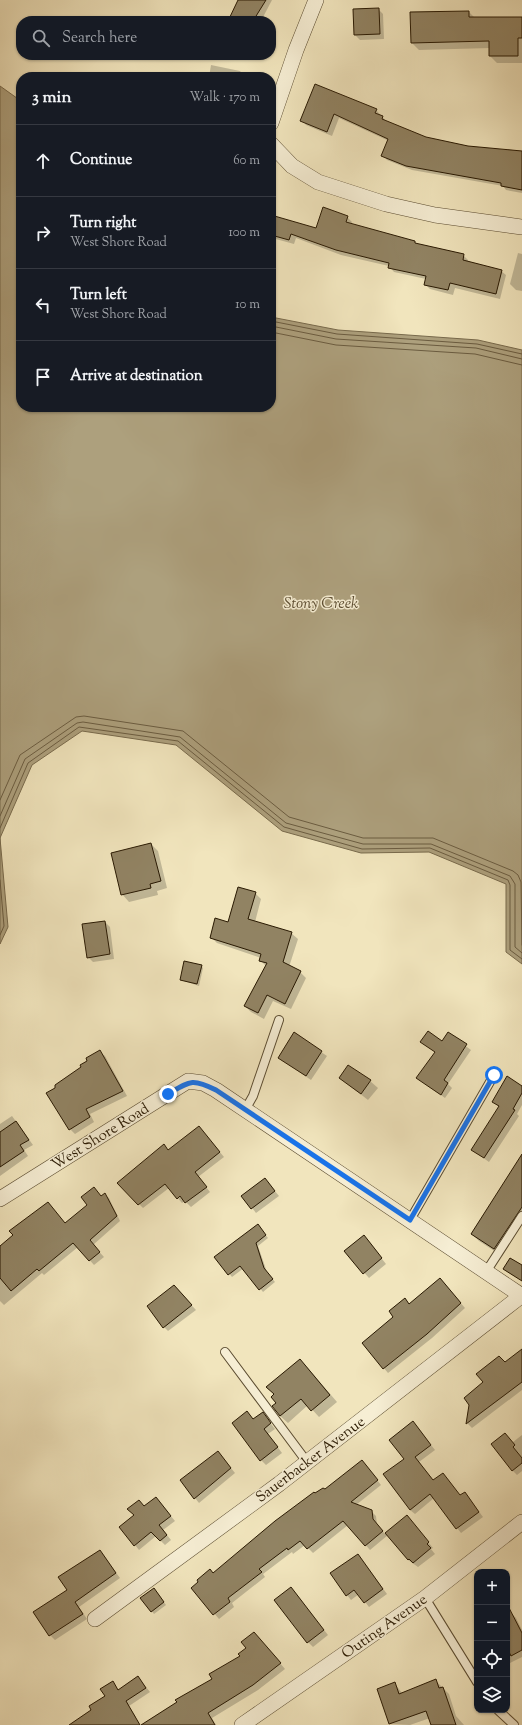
<!DOCTYPE html>
<meta charset="utf-8">
<style>
body{margin:0;font-family:"Sorts Mill Goudy",serif;background:#242831;color:#f1f3f6}
.controls{position:absolute;right:12px;bottom:12px;display:grid;overflow:hidden;border-radius:8px;box-shadow:0 1px 3px #0004}
.controls button{width:36px;height:36px;display:grid;place-items:center;padding:0;border:0;border-bottom:1px solid #363941;background:#171b24;color:#f1f3f6;font:20px sans-serif}
.stop{position:absolute;width:12px;height:12px;margin:-9px;border:3px solid #1a73e8;border-radius:50%;background:#fff}
.stop.end{background:#1a73e8;border-color:#fff;box-shadow:0 1px 4px #0008}
.list{margin:0;padding:0;list-style:none}
h2{display:flex;justify-content:space-between;align-items:center;height:52px;margin:0;padding:0 16px;font-size:17px}
h2 small{font-size:13px;font-weight:400;color:#9ea1a6}
.list li{display:grid;grid-template-columns:26px 1fr auto;gap:12px;align-items:center;box-sizing:border-box;height:72px;padding:0 16px;border-top:1px solid #363941}
.list b{display:block;font-size:15px;white-space:nowrap}
.list p{margin:0;font-size:13px;white-space:nowrap;color:#9ea1a6}
.list em{font-size:13px;font-style:normal;color:#9ea1a6}
.icon{flex:none;width:22px;height:22px;fill:none;stroke:currentColor;stroke-width:2;stroke-linecap:round;stroke-linejoin:round}
.map{position:relative;flex:none;width:522px;height:1725px;overflow:hidden}
.search{position:absolute;background:#171b24;box-shadow:0 1px 3px #0004;left:16px;top:16px;width:260px;height:44px;display:flex;align-items:center;gap:10px;box-sizing:border-box;padding:0 14px;border-radius:16px;color:#9ea1a6;font-size:15px}
.panel{position:absolute;background:#171b24;box-shadow:0 1px 3px #0004;left:16px;top:72px;width:260px;height:340px;border-radius:16px}
.map>svg:first-child{display:block}
.water{fill:#ada07d;stroke:#786a4c}
.shadow{fill:#0003}
.lines{fill:none;stroke-linecap:round;stroke-linejoin:round}
.shore{stroke:#6b5c40;stroke-width:1}
.building{fill:#918363;stroke:#291902}
.lane-casing{stroke:#5b4c31;stroke-width:10}
.street-casing{stroke:#5b4c31;stroke-width:16}
.lane{stroke:#f6eed4;stroke-width:8}
.street{stroke:#f6eed4;stroke-width:15}
.route{stroke:#1a73e8;stroke-width:5}
.labels{text-anchor:middle;stroke-width:3;stroke-linejoin:round;paint-order:stroke}
.street-label{font-size:15px;fill:#291902;stroke:#f6eed4}
.water-label{font-size:16px;font-style:italic;fill:#5e4f33;stroke:#f6eed4}
</style>
<div class="map">
<svg width="522" height="1725" viewBox="0 0 522 1725">
<rect width="100%" height="100%" fill="#f1e5bd"/>
<filter id="stains"><feTurbulence type="fractalNoise" baseFrequency=".005" numOctaves="4"/><feColorMatrix values="0 0 0 0 .2 0 0 0 0 .09 0 0 0 0 .02 0 0 0 .5 -.17"/></filter>
<radialGradient id="worn" r=".72"><stop offset=".6" stop-color="#630" stop-opacity="0"/><stop offset="1" stop-color="#630" stop-opacity=".3"/></radialGradient>
<path class="water" d="M0 86 21 101V407H271V317L338 330 478 340 522 350V964L506 952V884L429 852 361 853 282 831 176 745 82 731 32 765 0 838 8 927 0 944Z"/>
<g class="shadow">
<path d="M239 0H272L261 21H229Z"/>
<path d="M378 9 383 14 384 39 360 40 355 35 354 10Z"/>
<path d="M469 12 475 18H522V63H497L490 56V48L419 50 412 43Z"/>
<path d="M211 65 240 71 245 77H209Z"/>
<path d="M316 85 376 110 387 122 425 138 468 147 508 151V149L522 152V193L506 190 503 186 412 170 387 160 383 155 389 141 339 118 332 136 306 125 302 120Z"/>
<path d="M271 216 317 229 347 217 352 222 351 225 414 242 417 245 463 255 468 260V263L501 271 506 275 500 299 455 288 453 295 430 289 425 284 426 279 394 272 389 266 341 255 296 238 294 244 272 238Z"/>
<path d="M518 253 522 254V291L516 290 510 284Z"/>
<path d="M151 844 158 851 167 888 157 891 158 895 129 902 122 894Z"/>
<path d="M255 893 261 899 255 922 291 933 298 939 289 967 300 972 306 978 291 1009 273 1001 264 1019 251 1012 245 1006 266 966 261 961V958L217 943 211 937 229 923Z"/>
<path d="M105 922 110 927 114 959 93 962 88 957Z"/>
<path d="M201 966 203 968 199 986 181 980Z"/>
<path d="M448 1033 471 1050 448 1084 452 1088 445 1098 417 1078 436 1053 421 1042H443Z"/>
<path d="M294 1034 327 1056 311 1080 279 1058Z"/>
<path d="M100 1052 105 1056 127 1096 90 1114 94 1122 75 1134 70 1129 56 1089Z"/>
<path d="M340 1078 370 1081 378 1088 368 1100Z"/>
<path d="M522 1087V1105L517 1114 519 1116 489 1162 472 1150 499 1107 493 1102Z"/>
<path d="M12 1116 33 1145 24 1150 28 1156 0 1176V1124Z"/>
<path d="M203 1132 224 1157 198 1177 210 1192 191 1207 185 1201 182 1203 169 1188 143 1208 118 1183 164 1146 169 1151Z"/>
<path d="M522 1156V1224L502 1256 479 1241 472 1234Z"/>
<path d="M265 1179 279 1196 256 1213 243 1196Z"/>
<path d="M104 1194 109 1198 120 1221 93 1245 104 1257 94 1265 78 1247 44 1275 42 1273 4 1305 0 1301V1247L65 1224Z"/>
<path d="M260 1228 268 1238 258 1246 267 1272 275 1282 263 1292 244 1268 232 1277 216 1257Z"/>
<path d="M368 1241 386 1264 369 1278 345 1251Z"/>
<path d="M444 1284 465 1308 432 1338 388 1373 363 1343 395 1317 405 1299 410 1305Z"/>
<path d="M178 1291 196 1310 168 1331 164 1327Z"/>
<path d="M522 1350V1390L472 1428 467 1423 470 1405 505 1363Z"/>
<path d="M307 1367 337 1402 319 1417 308 1405 288 1423 280 1416 277 1403Z"/>
<path d="M247 1412 254 1420 263 1413 275 1429 268 1434 282 1453 266 1465 261 1460Z"/>
<path d="M417 1427 435 1450 419 1462 434 1481 461 1496 469 1498 483 1517 461 1533 434 1498 415 1514 410 1510 405 1459Z"/>
<path d="M522 1435V1471L517 1475 512 1470 513 1442Z"/>
<path d="M218 1452 235 1473 199 1503 195 1498Z"/>
<path d="M366 1466 381 1485 356 1505 371 1511 376 1516 377 1525 385 1534 407 1516 433 1548 431 1549 435 1554 418 1567 408 1560 388 1535 370 1550 348 1525 313 1553 305 1545 293 1554 292 1552 263 1574 265 1577 232 1603 234 1607 219 1619 193 1588 241 1552 240 1550 314 1493 316 1495 325 1491Z"/>
<path d="M156 1498 175 1521 163 1530 171 1540 165 1545 156 1536 139 1550 135 1545 145 1507Z"/>
<path d="M100 1551 120 1578 79 1607 87 1619 55 1640 50 1635 68 1591Z"/>
<path d="M358 1555 387 1594 369 1607 359 1594 351 1600 347 1595Z"/>
<path d="M156 1591 166 1605 154 1614 142 1598Z"/>
<path d="M295 1593 328 1635 313 1647 308 1642Z"/>
<path d="M511 1613 516 1618 522 1630V1657L508 1664 507 1615Z"/>
<path d="M259 1638 285 1669 258 1690 212 1718 216 1725H142L213 1679 241 1657Z"/>
<path d="M138 1677 150 1692 129 1706 136 1717 122 1725H81L106 1697 113 1682 119 1691Z"/>
<path d="M436 1681 449 1694 456 1716 464 1725H433L430 1718 410 1725 390 1724 395 1684 402 1693Z"/>
</g>
<g class="lines">
<g class="shore">
<path d="M271 321 337 334 477 344 522 354"/>
<path d="M271 326 336 339 476 348 522 359"/>
<path d="M271 332 336 345 475 354 522 365"/>
<path d="M0 800 20 755 76 717 84 716 183 731 289 817 363 838H433L513 871 518 875 521 882 522 945"/>
<path d="M0 816 25 759 77 723 83 722 180 737 286 823 363 844H431L510 876 515 884V947L522 953"/>
<path d="M0 828 28 763 79 727 178 741 284 827 362 849 430 848 508 880 510 885V950L522 959"/>
<path d="M0 880 4 926 0 935"/>
</g>
</g>
<g class="building">
<path d="M238 0H266L253 21H228Z"/>
<path d="M379 8 380 34 354 35 353 9Z"/>
<path d="M469 11V17H522V38H518V56H489V41L411 43 410 12Z"/>
<path d="M315 84 377 109 375 113 383 116 382 119 426 137 468 146 522 151V190L501 186V183L406 166 381 156 388 139 334 114 327 132 300 121Z"/>
<path d="M323 207 348 216 346 222 415 241V243L464 254 463 260 502 270 496 294 450 283 448 290 424 285 426 276 388 268 389 263 336 250 291 234 289 240 271 235V215L316 228Z"/>
<path d="M151 843 161 881 150 884 151 888 121 895 111 853Z"/>
<path d="M238 887 256 892 248 919 292 932 283 962 301 971 285 1004 267 995 258 1013 244 1006 267 963 259 961 261 954 210 938 215 918 228 922Z"/>
<path d="M105 921 110 954 87 958 82 924Z"/>
<path d="M184 961 202 965 197 984 180 980Z"/>
<path d="M428 1031 442 1041 448 1032 467 1044 444 1080 448 1083 441 1095 416 1078 435 1052 420 1042Z"/>
<path d="M294 1032 322 1051 306 1076 278 1058Z"/>
<path d="M100 1050 123 1091 86 1109 90 1117 69 1130 46 1093 55 1088V1085L81 1067 80 1065 87 1061 86 1058Z"/>
<path d="M348 1065 371 1080 361 1094 339 1078Z"/>
<path d="M507 1076 522 1086V1093L513 1109 515 1110 484 1158 471 1150 499 1106 492 1102Z"/>
<path d="M16 1121 29 1140 20 1145 24 1151 0 1167V1132Z"/>
<path d="M199 1126 220 1152 195 1172 207 1187 185 1203 180 1196 177 1199 165 1184 138 1205 117 1183 164 1144 168 1150Z"/>
<path d="M522 1154V1207L494 1249 471 1234Z"/>
<path d="M265 1178 275 1191 251 1209 241 1196Z"/>
<path d="M94 1187 101 1196 105 1193 117 1216 90 1240 100 1252 89 1261 73 1243 39 1271 37 1269 11 1291 0 1278V1246L13 1235 9 1231 48 1202 65 1223 87 1205 81 1197Z"/>
<path d="M258 1224 266 1235 256 1243 264 1268 273 1279 259 1290 240 1266 228 1275 214 1257Z"/>
<path d="M364 1235 382 1258 363 1274 344 1251Z"/>
<path d="M510 1258 522 1265V1281L503 1269Z"/>
<path d="M440 1278 461 1303 427 1334 383 1369 362 1343 393 1317 389 1311 405 1298 409 1304Z"/>
<path d="M174 1285 192 1305 163 1328 147 1306Z"/>
<path d="M522 1349V1382L466 1424 469 1405 464 1398 483 1382 476 1374 499 1356 505 1362Z"/>
<path d="M300 1359 330 1395 311 1411 301 1399 280 1416 272 1406 276 1403 271 1397 274 1394 266 1387Z"/>
<path d="M247 1411 253 1419 263 1412 271 1423 264 1429 278 1447 260 1461 232 1423Z"/>
<path d="M413 1421 431 1445 415 1457 433 1480 443 1473 460 1495 465 1492 479 1512 456 1529 430 1494 410 1510 383 1474 404 1459 389 1440Z"/>
<path d="M505 1433 515 1445 513 1447 522 1458V1463L512 1471 491 1444Z"/>
<path d="M218 1451 231 1468 194 1499 180 1480Z"/>
<path d="M362 1460 378 1480 351 1502 372 1510 373 1519 383 1531 365 1546 343 1521 307 1549 300 1541 288 1550 287 1548 259 1569 262 1572 228 1598 230 1602 213 1615 191 1588 198 1582 197 1580 210 1569 213 1573 275 1521 314 1492 315 1493 323 1488 325 1489Z"/>
<path d="M156 1497 171 1516 159 1525 167 1535 160 1541 151 1532 134 1546 119 1527 134 1515 127 1509 139 1500 144 1506Z"/>
<path d="M407 1515 429 1542 427 1544 431 1548 413 1563 409 1559 408 1560 385 1533Z"/>
<path d="M100 1550 116 1573 75 1602 83 1614 49 1636 33 1612 67 1590 58 1577Z"/>
<path d="M358 1554 383 1589 364 1603 354 1590 346 1596 330 1573Z"/>
<path d="M291 1587 324 1630 307 1643 274 1600Z"/>
<path d="M154 1588 164 1602 151 1612 140 1598Z"/>
<path d="M507 1604 522 1633V1650L511 1656 507 1648Z"/>
<path d="M254 1632 281 1663 253 1685 208 1713 215 1725H141L177 1702 175 1700 212 1679 209 1674 240 1656 238 1654 246 1648 241 1642Z"/>
<path d="M138 1676 146 1688 126 1701 140 1725H69L91 1710 89 1706 105 1696 100 1689 113 1681 118 1690Z"/>
<path d="M436 1679 439 1688 443 1687 456 1725H431L426 1711 389 1724 377 1689 395 1682 399 1694Z"/>
</g>
<g class="lines">
<g class="lane-casing">
<g id="lane">
<path d="M245 1110 253 1096 279 1020"/>
<path d="M410 1220 494 1075"/>
<path d="M486 1272 522 1216"/>
<path d="M225 1352 307 1462"/>
<path d="M425 1598 477 1682"/>
<path d="M498 1710 514 1725"/>
</g>
</g>
<g class="street-casing">
<g id="street">
<path d="M271 123 296 50 316 0"/>
<path d="M271 144 292 166 318 182 386 204 435 215 522 227"/>
<path d="M0 1199 188 1081 203 1083 216 1090 522 1296"/>
<path d="M95 1619 279 1484 521 1296"/>
<path d="M242 1725 425 1598 522 1522"/>
</g>
</g>
<use href="#lane" class="lane"/>
<use href="#street" class="street"/>
</g>
<g class="lines">
<path class="route" d="M168 1094C190 1081 192 1078 216 1090L410 1220 494 1075"/>
</g>
<g class="labels">
<g class="street-label">
<text transform="translate(100 1136) rotate(-32)" y="5">West Shore Road</text>
<text transform="translate(310 1459) rotate(-37)" y="5">Sauerbacker Avenue</text>
<text transform="translate(384 1626) rotate(-35)" y="5">Outing Avenue</text>
</g>
<g class="water-label">
<text x="321" y="608">Stony Creek</text>
</g>
</g>
<rect width="100%" height="100%" filter="url(#stains)"/>
<rect width="100%" height="100%" fill="url(#worn)"/>
</svg>
<div class="controls">
<button>+</button>
<button>−</button>
<button><svg class="icon" aria-label="locate" viewBox="0 0 24 24"><circle cx="12" cy="12" r="6"/><path d="M12 2v4M12 18v4M2 12h4M18 12h4"/></svg></button>
<button><svg class="icon" aria-label="layers" viewBox="0 0 24 24"><path d="M12 4l9 5-9 5-9-5zM3 14l9 5 9-5"/></svg></button>
</div>
<div class="stop" style="left:494px;top:1075px"></div>
<div class="stop end" style="left:168px;top:1094px"></div>
<div class="search"><svg class="icon" aria-label="search" viewBox="0 0 24 24"><circle cx="10" cy="10" r="6"/><path d="M15 15l6 6"/></svg>Search here</div>
<section class="panel">
<h2>3 min<small>Walk · 170 m</small></h2>
<ul class="list">
<li><svg class="icon" aria-label="ahead" viewBox="0 0 24 24"><path d="M12 20V5M6 11l6-6 6 6"/></svg><div><b>Continue</b></div><em>60 m</em></li>
<li><svg class="icon" aria-label="right" viewBox="0 0 24 24"><path d="M7 20v-9h11M14 6l5 5-5 5"/></svg><div><b>Turn right</b><p>West Shore Road</p></div><em>100 m</em></li>
<li><svg class="icon" aria-label="left" viewBox="0 0 24 24"><path d="M17 20v-9H6M10 6l-5 5 5 5"/></svg><div><b>Turn left</b><p>West Shore Road</p></div><em>10 m</em></li>
<li><svg class="icon" aria-label="arrive" viewBox="0 0 24 24"><path d="M6 21V4h12l-3 4 3 4H6"/></svg><div><b>Arrive at destination</b></div></li>
</ul>
</section>
</div>
